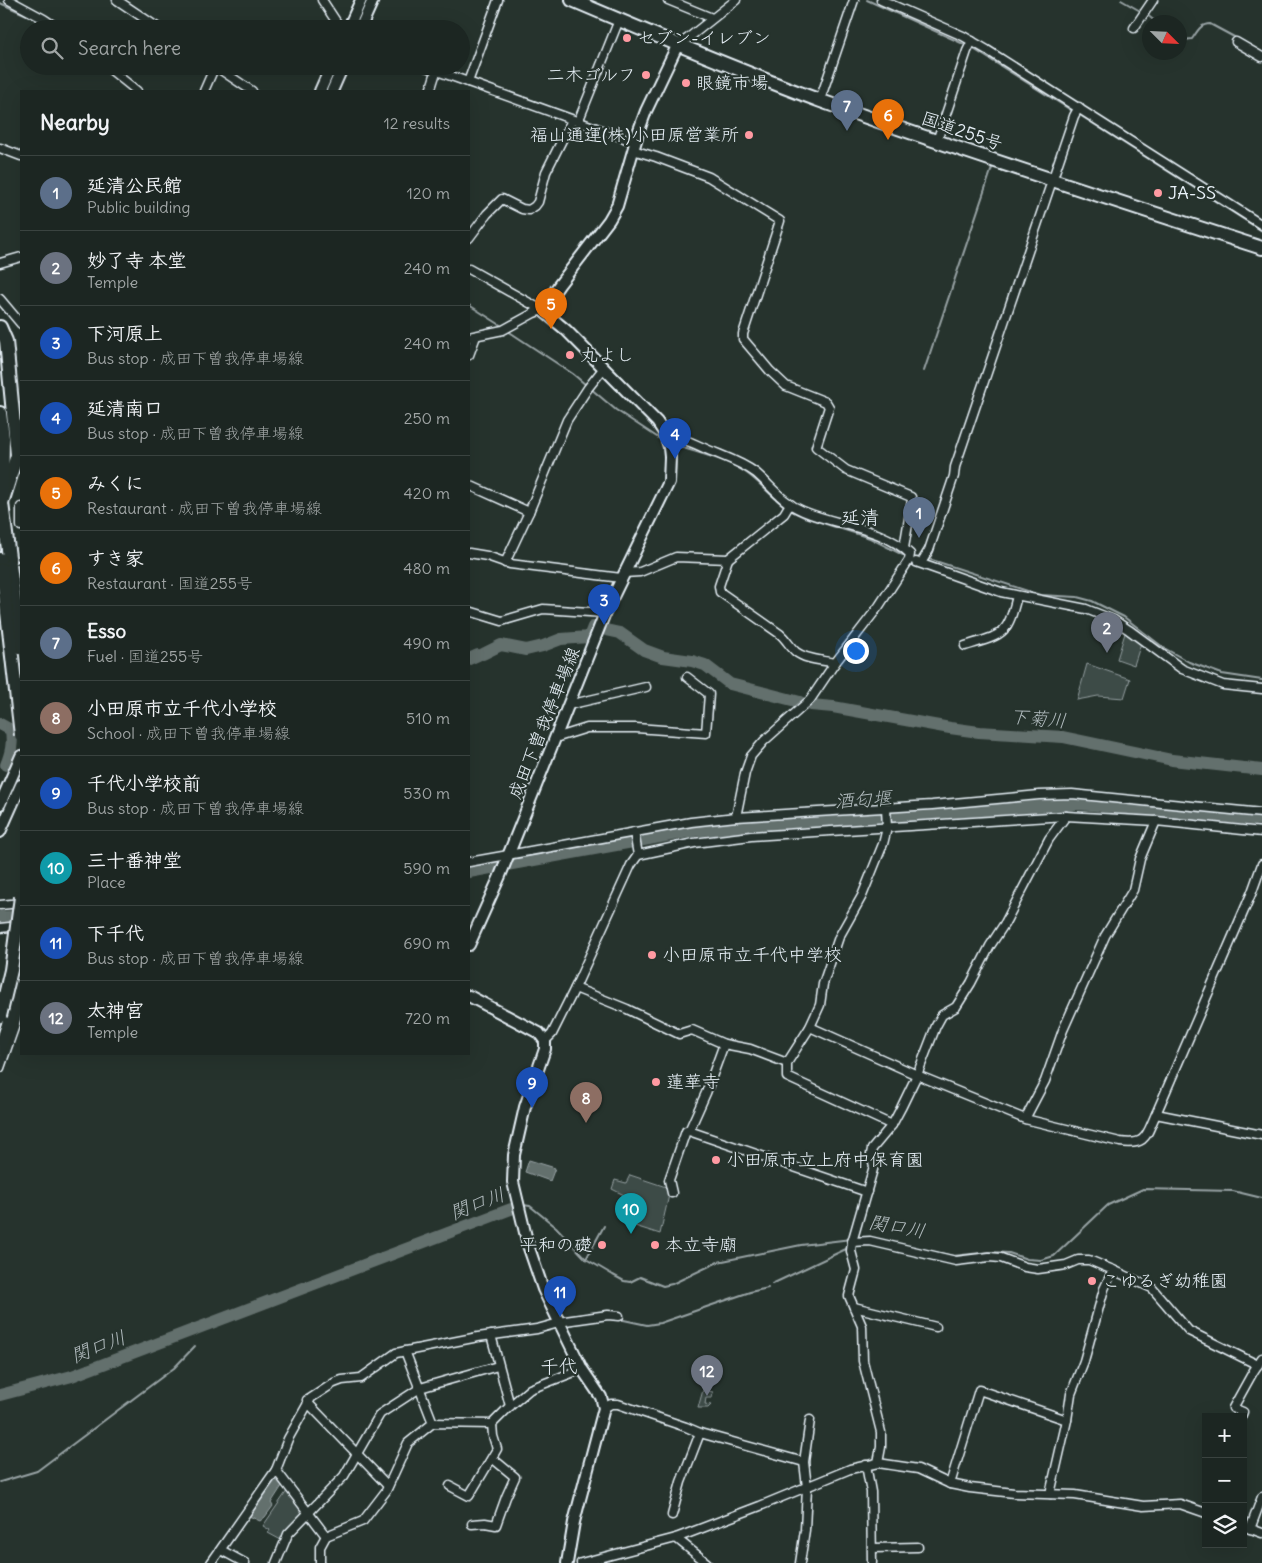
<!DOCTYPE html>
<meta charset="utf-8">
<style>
body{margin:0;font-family:Delius,"Klee One",sans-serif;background:#252e2a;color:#f1f3f6}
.controls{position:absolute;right:15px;bottom:15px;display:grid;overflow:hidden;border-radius:0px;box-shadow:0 5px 20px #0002}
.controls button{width:45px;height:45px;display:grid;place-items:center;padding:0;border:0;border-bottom:1px solid #3a4340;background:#1c2622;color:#f1f3f6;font:25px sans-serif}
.compass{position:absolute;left:1142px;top:15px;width:45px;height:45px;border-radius:50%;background:#1c2622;box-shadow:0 5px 20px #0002;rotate:114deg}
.you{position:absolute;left:855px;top:650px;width:18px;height:18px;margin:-12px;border:4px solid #fff;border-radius:50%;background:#1a73e8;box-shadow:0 0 0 8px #1a73e833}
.badge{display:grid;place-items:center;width:32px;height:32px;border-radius:50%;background:#1a73e8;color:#fff;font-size:16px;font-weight:700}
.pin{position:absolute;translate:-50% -41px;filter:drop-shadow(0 1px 2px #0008)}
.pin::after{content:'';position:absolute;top:26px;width:18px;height:15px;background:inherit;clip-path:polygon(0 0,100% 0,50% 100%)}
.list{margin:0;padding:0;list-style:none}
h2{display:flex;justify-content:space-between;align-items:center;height:65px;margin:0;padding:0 20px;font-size:21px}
h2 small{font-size:16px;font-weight:400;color:#a0a5a5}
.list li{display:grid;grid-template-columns:32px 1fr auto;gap:15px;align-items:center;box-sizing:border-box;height:75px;padding:0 20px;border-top:1px solid #3a4340}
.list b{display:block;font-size:19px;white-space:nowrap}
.list p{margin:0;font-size:16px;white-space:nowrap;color:#a0a5a5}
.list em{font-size:16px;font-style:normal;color:#a0a5a5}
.icon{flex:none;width:28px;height:28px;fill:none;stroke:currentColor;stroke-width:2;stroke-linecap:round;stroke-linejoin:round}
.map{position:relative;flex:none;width:1262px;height:1563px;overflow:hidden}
.search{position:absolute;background:#1c2622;box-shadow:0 5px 20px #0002;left:20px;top:20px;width:450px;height:55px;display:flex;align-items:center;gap:12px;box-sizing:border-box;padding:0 18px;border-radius:28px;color:#a0a5a5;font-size:19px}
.panel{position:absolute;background:#1c2622;box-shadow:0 5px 20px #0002;left:20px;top:90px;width:450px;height:965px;border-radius:0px}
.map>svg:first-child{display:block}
.green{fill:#3e4b47;stroke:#939ea0}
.water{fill:#636f6d;stroke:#98a3a5}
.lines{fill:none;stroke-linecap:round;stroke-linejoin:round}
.stream{stroke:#98a3a5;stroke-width:2}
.river{stroke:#636f6d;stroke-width:12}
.minor-casing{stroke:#e8f1f8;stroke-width:11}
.major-casing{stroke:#e8f1f8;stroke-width:14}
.highway-casing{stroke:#e8f1f8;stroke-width:16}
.minor{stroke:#26332d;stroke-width:8}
.major{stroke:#26332d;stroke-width:10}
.highway{stroke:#26332d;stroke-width:12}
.highway-bridge-casing{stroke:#e8f1f8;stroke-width:16;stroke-linecap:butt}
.highway-bridge{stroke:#26332d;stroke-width:12}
.poi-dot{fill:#ff9aa2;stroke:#26332d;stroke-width:2}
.labels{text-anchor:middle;stroke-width:4.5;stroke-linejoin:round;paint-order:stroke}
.poi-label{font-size:18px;fill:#e8f1f8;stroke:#26332d;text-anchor:start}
.street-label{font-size:18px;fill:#e8f1f8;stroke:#26332d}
.neighbourhood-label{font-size:19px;fill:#e8f1f8;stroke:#26332d}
.water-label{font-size:19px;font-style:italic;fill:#b3bdc0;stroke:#26332d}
</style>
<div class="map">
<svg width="1262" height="1563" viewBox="0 0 1262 1563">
<rect width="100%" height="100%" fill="#26332d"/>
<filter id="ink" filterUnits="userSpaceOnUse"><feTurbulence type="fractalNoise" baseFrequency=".02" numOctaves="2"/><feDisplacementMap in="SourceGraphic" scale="10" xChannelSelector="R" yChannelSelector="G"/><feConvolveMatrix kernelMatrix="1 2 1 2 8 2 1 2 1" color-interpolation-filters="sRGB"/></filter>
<g filter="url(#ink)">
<g class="green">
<path d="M1126 630 1142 640 1134 665 1117 659Z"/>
<path d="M1087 664 1130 679 1124 698 1098 696 1077 700Z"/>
<path d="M630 1175 666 1187 669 1195 660 1234 635 1226 638 1218 635 1216 634 1210 625 1207 628 1197 612 1189 615 1180 626 1183Z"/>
<path d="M703 1390 713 1392 712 1398H706L705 1404 711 1405 708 1408H698Z"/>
<path d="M287 1491 303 1510V1513L287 1528 281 1540 268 1533 270 1530 263 1526Z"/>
</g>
<g class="water">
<path d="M529 1160 555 1168 550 1181 525 1172Z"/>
<path d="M279 1480 282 1486 271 1503 273 1506 265 1517 260 1521 249 1516 272 1481Z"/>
</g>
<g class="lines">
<g class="stream">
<path d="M867 0 968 46"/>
<path d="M1121 0 1142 12"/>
<path d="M0 3 38 20"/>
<path d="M1146 14 1156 22"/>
<path d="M1180 37 1184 40 1192 39C1197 32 1200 24 1210 24L1236 38"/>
<path d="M972 48 1074 112"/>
<path d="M100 66 131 91"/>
<path d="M1078 114 1262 231"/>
<path d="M469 305 502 326"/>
<path d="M508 331 573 374 586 385"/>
<path d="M924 371 993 165"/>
<path d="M590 388 616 410 663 441"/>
<path d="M672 444C696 453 724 458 745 472 760 482 771 497 786 507"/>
<path d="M790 510 804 517 870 538 903 555"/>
<path d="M929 559 1040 595 1077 597 1092 601 1124 617 1164 648 1189 662 1222 674 1262 680"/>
<path d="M523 1205 530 1206 556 1227 586 1259 613 1275 624 1281 630 1282 640 1277 663 1286 672 1284 718 1262 801 1245 851 1239"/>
<path d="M856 1238 871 1237"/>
<path d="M880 1240 953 1256 990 1252 1009 1253 1027 1259 1041 1260 1054 1256 1108 1205 1143 1189 1233 1191 1262 1198"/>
<path d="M586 1259 604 1226"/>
<path d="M772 1284 846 1249 849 1241"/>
<path d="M619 1319 647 1325 660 1323 750 1292 768 1288"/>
<path d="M0 1482 37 1471 174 1368 195 1346"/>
</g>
<g class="river">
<path d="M606 630 620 633 644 650 663 657 692 661 705 665 730 684 800 702"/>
<path d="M483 654 501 645 526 650 543 646 561 639 589 637 593 627"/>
<path d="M469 659 478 655"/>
<path d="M811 705 833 707 950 728 979 732 1063 737 1172 760 1262 770"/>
<path d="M0 724 11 730C13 744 11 752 6 765"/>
<path d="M469 872 693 831 753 825 1079 804 1262 820"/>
<path d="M0 917 21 916"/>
<path d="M0 1395 72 1376 511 1209"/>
</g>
<g class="minor-casing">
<g id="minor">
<path d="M9 0 44 19 59 29"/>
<path d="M117 0 160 29"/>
<path d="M322 0 341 29"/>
<path d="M498 0 468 82 635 142"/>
<path d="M668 0 712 18"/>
<path d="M881 0 963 36 987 50 1262 225"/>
<path d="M1134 28 1153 0"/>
<path d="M1236 42 1262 57"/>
<path d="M678 44 687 39 736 0"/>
<path d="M106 66 137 91"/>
<path d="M215 66 252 91"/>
<path d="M423 66 468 82"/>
<path d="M204 91 215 66"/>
<path d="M430 91 436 72"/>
<path d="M820 100 854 0"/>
<path d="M578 122 619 20"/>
<path d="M937 141 967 51 972 41"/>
<path d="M0 148 21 156"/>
<path d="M633 150 656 157 709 177 780 221 743 334V339L770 371 786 386 826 402 829 407 816 447 846 470 911 497 912 500 904 548"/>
<path d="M469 238 487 214 502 199 522 209 529 210 535 206 538 202 546 172 572 120"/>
<path d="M0 263 21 257"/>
<path d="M469 269 542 310"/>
<path d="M0 299 21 324"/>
<path d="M469 337 503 330 534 313 542 310"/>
<path d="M469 355 476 336"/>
<path d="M665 434C679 436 690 442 704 448 722 456 740 461 756 473 772 487 783 503 803 511 838 526 882 527 910 554L909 560 879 606 835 663 810 700 764 741 751 756 745 773 736 817"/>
<path d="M469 485 529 512"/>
<path d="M21 507V526"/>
<path d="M469 553 487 556 510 564 621 578"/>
<path d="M728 559 719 586 720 592 780 634C786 639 790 647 796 652 806 660 823 660 835 663"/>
<path d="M916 562 1001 592 1086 609 1114 620 1129 630 1182 669 1223 685 1262 689"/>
<path d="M505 563 529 512 567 420 588 388 603 369"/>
<path d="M921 563 929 550 954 476 955 467 1074 116 1079 107"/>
<path d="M624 573 640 572 676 557 728 559 784 514 790 504"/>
<path d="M469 611 502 621 543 609 605 613"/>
<path d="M965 646C1004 634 1007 636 1017 596"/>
<path d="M568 705 646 687"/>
<path d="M555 738 587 728H636L706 733 709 694 687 677"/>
<path d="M886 808 887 828 883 844 862 896 839 937 823 984 820 1005 810 1027 787 1063V1077L892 1125"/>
<path d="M638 855 694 843 751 836 1066 816 1156 821 1262 832"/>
<path d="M469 862 691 822 736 817 932 805 1039 795 1072 794 1262 813"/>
<path d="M0 905 21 903"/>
<path d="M0 928 19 926"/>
<path d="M575 988 627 1009 679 1034 692 1030 724 1044 750 1049 787 1063"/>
<path d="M810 1027 917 1075 1025 1119 1120 1142C1147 1146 1146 1135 1156 1114L1262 1135"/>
<path d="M545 1041 552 1034 575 988 631 865 638 855 634 832"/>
<path d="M0 1068 14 1028 21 998"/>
<path d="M1156 1114 1252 892 1262 864"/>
<path d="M1025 1119 1045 1081 1063 1030 1105 936 1133 890 1140 859 1156 821"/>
<path d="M689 1131 867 1192"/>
<path d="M672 1193 669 1180 686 1131H689L706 1093 724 1044"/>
<path d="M852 1242 870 1241 956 1261 989 1257 1001 1258 1025 1267 1038 1269 1066 1265 1078 1260H1089L1113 1270 1104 1289 1084 1361 1071 1394 1067 1420 1050 1494"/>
<path d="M1113 1270 1152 1288 1189 1331 1258 1365"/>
<path d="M854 1307 936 1327"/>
<path d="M558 1322 608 1315 619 1316"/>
<path d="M491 1335 510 1406"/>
<path d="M405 1351 433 1423"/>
<path d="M307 1400 308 1403 388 1486"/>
<path d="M604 1408 611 1404H618L686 1427 700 1433 804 1462"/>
<path d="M1241 1417 1243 1412 1233 1408 1253 1372 1262 1358"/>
<path d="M878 1463 881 1447V1432L863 1361 862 1326 849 1296 856 1270 851 1251 852 1242 874 1166 871 1154 872 1149 892 1125 901 1108 917 1075 936 1026 942 1015 956 1007 971 983 990 946 1005 923 1049 839 1066 816"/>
<path d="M866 1465 871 1492 872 1563"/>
<path d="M276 1470 326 1536"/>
<path d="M950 1484 979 1390 1067 1420"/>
<path d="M450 1486 469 1496 497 1449 493 1436 492 1424"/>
<path d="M672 1515 681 1482 700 1433"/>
<path d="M472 1524 485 1523 496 1525 506 1497 515 1477 492 1458"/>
<path d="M1243 1526 1262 1533"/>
<path d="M1250 1529 1262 1497"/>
<path d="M676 1538 707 1563"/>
<path d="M873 1548 918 1547"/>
<path d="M221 1550 245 1563"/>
<path d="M211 1563 276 1470 288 1439 311 1398 334 1383 342 1380 361 1378 396 1353 478 1337 537 1329 559 1323"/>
<path d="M276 1563 288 1534 344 1476 380 1414 420 1388 498 1366"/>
<path d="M320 1563V1547L326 1536 363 1521 386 1491 408 1443 433 1423 492 1424 510 1406 530 1389 582 1369"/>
<path d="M581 1563 676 1538 760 1506 850 1469 878 1463 918 1469 950 1484 970 1488 1014 1493 1075 1495 1143 1506 1180 1504 1206 1513"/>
<path d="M800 1563 805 1530 807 1487 804 1462 810 1420"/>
</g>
</g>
<g class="major-casing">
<g id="major">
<path d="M348 29 361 0"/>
<path d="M360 29 373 0"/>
<path d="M320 91 331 66"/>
<path d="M332 91 343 66"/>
<path d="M7 576 21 566"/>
<path d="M0 804 21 756"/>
<path d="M0 832 21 785"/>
<path d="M469 945 500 876 605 613 669 482 670 457 669 447 665 434 657 422 566 330 542 310 559 285 609 220 617 206 639 130 646 111 678 44"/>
<path d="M469 996 539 1033 545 1041V1049L525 1107 514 1155 513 1182 528 1245 543 1289 582 1369 601 1397 604 1408 574 1522 567 1563"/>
</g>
</g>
<g class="highway-casing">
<g id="highway">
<path d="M572 0C654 35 737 70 821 101 967 153 1115 201 1262 248"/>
<path d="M0 327 6 341 17 455 2 503"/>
<path d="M0 413 3 438 2 503 10 565"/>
<path d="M0 559 2 569"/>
<path d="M0 1049 9 1021 21 966"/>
</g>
</g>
<use href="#minor" class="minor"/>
<use href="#major" class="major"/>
<use href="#highway" class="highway"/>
<g class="highway-bridge-casing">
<g id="highway-bridge">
<path d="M10 565 21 648"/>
<path d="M2 569 21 735"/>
<path d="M0 1016 11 970 21 897"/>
</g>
</g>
<use href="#highway-bridge" class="highway-bridge"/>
</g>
</g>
<g class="poi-dot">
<circle cx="627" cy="38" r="5"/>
<circle cx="646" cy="75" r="5"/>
<circle cx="686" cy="83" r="5"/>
<circle cx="749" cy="135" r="5"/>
<circle cx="1158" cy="193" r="5"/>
<circle cx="570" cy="355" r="5"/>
<circle cx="652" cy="955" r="5"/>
<circle cx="656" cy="1082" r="5"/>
<circle cx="716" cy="1160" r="5"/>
<circle cx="602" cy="1245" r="5"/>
<circle cx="655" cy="1245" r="5"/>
<circle cx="1092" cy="1281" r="5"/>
</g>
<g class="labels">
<g class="poi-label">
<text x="637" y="44">セブン-イレブン</text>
<text x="636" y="81" text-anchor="end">二木ゴルフ</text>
<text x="696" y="89">眼鏡市場</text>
<text x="739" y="141" text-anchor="end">福山通運(株)小田原営業所</text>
<text x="1168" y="199">JA-SS</text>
<text x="580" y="361">丸よし</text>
<text x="662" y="961">小田原市立千代中学校</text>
<text x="666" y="1088">蓮華寺</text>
<text x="726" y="1166">小田原市立上府中保育園</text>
<text x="592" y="1251" text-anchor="end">平和の礎</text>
<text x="665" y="1251">本立寺廟</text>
<text x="1102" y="1287">こゆるぎ幼稚園</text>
</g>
<g class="street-label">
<text transform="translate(962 131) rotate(19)" y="6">国道255号</text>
<text transform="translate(544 723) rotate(-68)" y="6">成田下曽我停車場線</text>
</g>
<g class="neighbourhood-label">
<text x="860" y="524">延清</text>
<text x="559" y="1373">千代</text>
</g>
<g class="water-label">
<text transform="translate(1038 718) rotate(5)" y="7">下菊川</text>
<text transform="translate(863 799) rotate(-4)" y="7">酒匂堰</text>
<text transform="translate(477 1203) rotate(-21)" y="7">関口川</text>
<text transform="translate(897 1226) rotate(10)" y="7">関口川</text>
<text transform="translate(98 1346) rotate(-21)" y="7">関口川</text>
</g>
</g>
</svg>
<div class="controls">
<button>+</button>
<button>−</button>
<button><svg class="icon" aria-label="layers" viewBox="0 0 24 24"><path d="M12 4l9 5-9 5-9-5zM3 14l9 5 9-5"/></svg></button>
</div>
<svg class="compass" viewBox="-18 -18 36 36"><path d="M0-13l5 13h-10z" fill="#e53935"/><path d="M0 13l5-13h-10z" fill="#a0a5a5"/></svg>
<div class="you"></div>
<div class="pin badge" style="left:919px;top:538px;background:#5c6f8a">1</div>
<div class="pin badge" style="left:1107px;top:653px;background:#6b7280">2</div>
<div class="pin badge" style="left:604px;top:625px;background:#1a4fb4">3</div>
<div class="pin badge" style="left:675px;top:459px;background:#1a4fb4">4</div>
<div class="pin badge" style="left:551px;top:329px;background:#e8710a">5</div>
<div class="pin badge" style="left:888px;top:140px;background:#e8710a">6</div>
<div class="pin badge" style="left:847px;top:131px;background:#5c6f8a">7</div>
<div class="pin badge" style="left:586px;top:1123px;background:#8d6e63">8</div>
<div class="pin badge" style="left:532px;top:1108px;background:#1a4fb4">9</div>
<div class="pin badge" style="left:631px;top:1234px;background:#0f9aa8">10</div>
<div class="pin badge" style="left:560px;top:1317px;background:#1a4fb4">11</div>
<div class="pin badge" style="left:707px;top:1396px;background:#6b7280">12</div>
<div class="search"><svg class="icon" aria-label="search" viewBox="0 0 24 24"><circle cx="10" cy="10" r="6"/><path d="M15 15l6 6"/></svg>Search here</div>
<section class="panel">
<h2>Nearby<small>12 results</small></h2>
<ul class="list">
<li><span class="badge" style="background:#5c6f8a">1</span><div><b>延清公民館</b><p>Public building</p></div><em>120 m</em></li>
<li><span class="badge" style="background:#6b7280">2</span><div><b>妙了寺 本堂</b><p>Temple</p></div><em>240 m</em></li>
<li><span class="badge" style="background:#1a4fb4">3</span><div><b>下河原上</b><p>Bus stop · 成田下曽我停車場線</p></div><em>240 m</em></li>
<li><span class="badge" style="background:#1a4fb4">4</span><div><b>延清南口</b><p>Bus stop · 成田下曽我停車場線</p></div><em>250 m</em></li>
<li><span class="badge" style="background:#e8710a">5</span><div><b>みくに</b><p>Restaurant · 成田下曽我停車場線</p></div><em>420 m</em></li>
<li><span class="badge" style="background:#e8710a">6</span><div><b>すき家</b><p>Restaurant · 国道255号</p></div><em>480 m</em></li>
<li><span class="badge" style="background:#5c6f8a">7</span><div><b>Esso</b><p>Fuel · 国道255号</p></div><em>490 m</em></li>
<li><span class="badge" style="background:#8d6e63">8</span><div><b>小田原市立千代小学校</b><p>School · 成田下曽我停車場線</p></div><em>510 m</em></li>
<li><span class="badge" style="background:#1a4fb4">9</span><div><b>千代小学校前</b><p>Bus stop · 成田下曽我停車場線</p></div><em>530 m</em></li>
<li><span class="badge" style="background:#0f9aa8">10</span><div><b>三十番神堂</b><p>Place</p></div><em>590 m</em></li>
<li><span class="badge" style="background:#1a4fb4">11</span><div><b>下千代</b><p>Bus stop · 成田下曽我停車場線</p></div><em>690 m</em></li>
<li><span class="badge" style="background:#6b7280">12</span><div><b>太神宮</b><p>Temple</p></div><em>720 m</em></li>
</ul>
</section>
</div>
